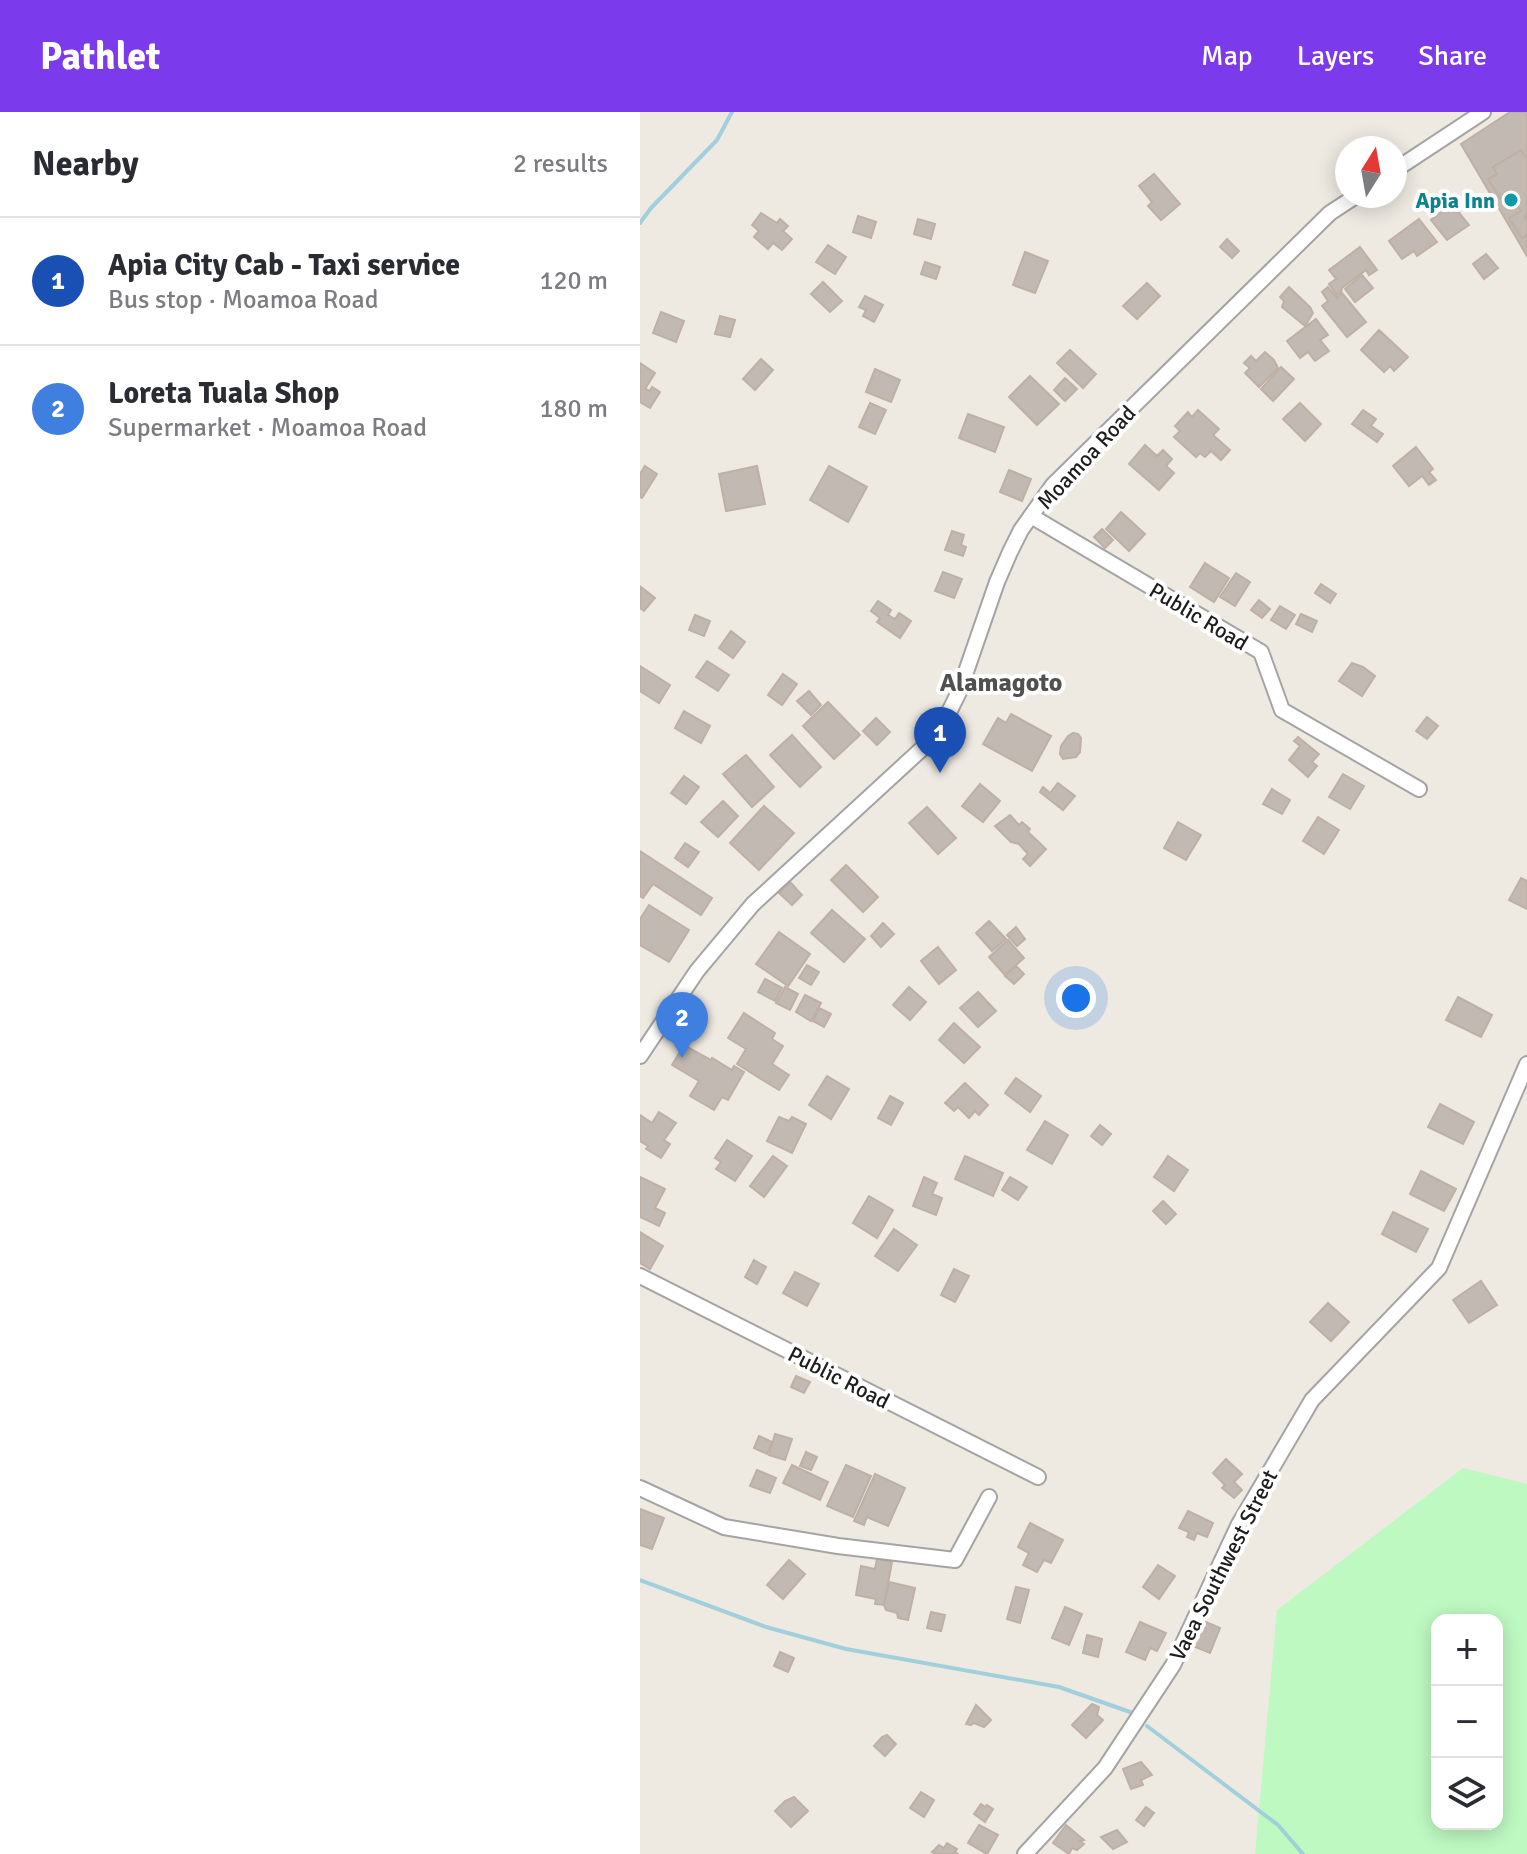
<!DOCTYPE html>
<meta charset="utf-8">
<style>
body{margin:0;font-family:Signika,sans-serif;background:#f7f7f7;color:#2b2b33}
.controls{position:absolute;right:24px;bottom:24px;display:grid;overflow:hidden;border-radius:16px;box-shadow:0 4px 20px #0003}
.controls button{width:72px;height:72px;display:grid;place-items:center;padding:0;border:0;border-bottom:2px solid #e1e1e2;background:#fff;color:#2b2b33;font:40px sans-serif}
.compass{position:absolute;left:695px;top:24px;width:72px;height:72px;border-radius:50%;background:#fff;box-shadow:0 4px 20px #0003;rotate:11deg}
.you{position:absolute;left:436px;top:886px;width:28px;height:28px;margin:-20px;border:6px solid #fff;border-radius:50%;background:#1a73e8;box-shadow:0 0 0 12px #1a73e833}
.badge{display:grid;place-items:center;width:52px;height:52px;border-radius:50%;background:#7c3aed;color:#fff;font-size:26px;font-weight:700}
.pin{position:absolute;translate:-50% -66px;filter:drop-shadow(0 2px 4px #0008)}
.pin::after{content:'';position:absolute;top:42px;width:28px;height:24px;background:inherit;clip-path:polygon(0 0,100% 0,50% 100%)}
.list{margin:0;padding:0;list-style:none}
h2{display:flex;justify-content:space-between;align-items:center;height:104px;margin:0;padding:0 32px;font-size:34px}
h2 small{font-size:26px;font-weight:400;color:#7c7c81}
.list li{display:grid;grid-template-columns:52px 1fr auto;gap:24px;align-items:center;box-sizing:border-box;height:128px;padding:0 32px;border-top:2px solid #e1e1e2}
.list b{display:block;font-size:30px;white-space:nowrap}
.list p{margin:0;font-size:26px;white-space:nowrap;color:#7c7c81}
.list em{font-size:26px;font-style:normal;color:#7c7c81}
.icon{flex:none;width:44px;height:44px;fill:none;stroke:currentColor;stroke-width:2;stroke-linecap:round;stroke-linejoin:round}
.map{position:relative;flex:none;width:887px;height:1742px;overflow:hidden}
header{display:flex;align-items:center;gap:48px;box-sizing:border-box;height:112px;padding:0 40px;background:#7c3aed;color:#fff}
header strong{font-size:38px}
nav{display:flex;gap:44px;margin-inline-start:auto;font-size:28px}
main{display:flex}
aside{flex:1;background:#fff}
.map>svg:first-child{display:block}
.park{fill:#bef9c2;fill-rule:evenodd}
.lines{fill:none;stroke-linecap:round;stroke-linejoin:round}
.stream{stroke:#a2cfdc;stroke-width:4}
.building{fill:#c2b9b2;stroke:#bfb0a5;stroke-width:2}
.minor-casing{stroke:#a4a4a4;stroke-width:18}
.minor{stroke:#fff;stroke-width:14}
.culture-dot{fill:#0f9aa8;stroke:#fff;stroke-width:3}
.labels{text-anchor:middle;stroke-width:8;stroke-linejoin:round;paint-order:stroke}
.culture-label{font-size:22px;font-weight:bold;fill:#0d838f;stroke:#fff;text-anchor:end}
.street-label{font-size:22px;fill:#1d1d1d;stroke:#fff}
.quarter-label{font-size:26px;font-weight:bold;fill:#505050;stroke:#fff}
</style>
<header>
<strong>Pathlet</strong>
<nav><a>Map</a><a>Layers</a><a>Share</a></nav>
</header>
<main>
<aside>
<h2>Nearby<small>2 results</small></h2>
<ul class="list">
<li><span class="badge" style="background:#1a4fb4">1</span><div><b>Apia City Cab - Taxi service</b><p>Bus stop · Moamoa Road</p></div><em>120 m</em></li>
<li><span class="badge" style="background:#3f7fe0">2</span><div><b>Loreta Tuala Shop</b><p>Supermarket · Moamoa Road</p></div><em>180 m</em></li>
</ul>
</aside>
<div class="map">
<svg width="887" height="1742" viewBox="0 0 887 1742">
<rect width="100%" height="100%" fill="#eeeae2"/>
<path class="park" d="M823 1356 887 1372V1742H615L637 1498ZM797 1508H857V1712H797Z"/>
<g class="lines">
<g class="stream">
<path d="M0 111 11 96 77 28 92 0"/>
<path d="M0 1468 126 1515 206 1537 419 1575 490 1600"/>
<path d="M507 1614 638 1713 663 1742"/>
</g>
</g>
<g class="building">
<path d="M870 0H887V144L821 32Z"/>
<path d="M881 38 887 47V102L884 104 887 109V123L882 126 869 106 881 99 873 86 864 92 848 67 857 62 853 55Z"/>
<path d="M514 62 540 92 521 108 508 94 512 90 499 74Z"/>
<path d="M812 92 829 113 807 128 791 108Z"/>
<path d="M121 101 137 111 140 107 148 114 143 119 152 127 142 138 133 131 128 137 114 125 119 119 112 113Z"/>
<path d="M218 104 236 110 231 126 213 120Z"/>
<path d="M278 107 295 112 291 127 274 122Z"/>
<path d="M779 107 797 130 777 144 774 139 762 147 749 129Z"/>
<path d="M587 127 599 139 592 146 580 135Z"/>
<path d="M188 133 206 145 195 162 176 150Z"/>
<path d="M720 135 737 158 729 163 726 158 702 176 701 180 697 183 689 172 696 167 689 158Z"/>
<path d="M385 140 408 149 395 181 373 173Z"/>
<path d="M846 142 858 156 844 167 833 152Z"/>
<path d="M285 150 300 155 296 167 281 162Z"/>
<path d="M722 163 733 176 715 190 705 177Z"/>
<path d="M183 170 202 189 190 200 171 182Z"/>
<path d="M507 171 520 184 497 207 483 194Z"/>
<path d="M649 175 670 195 673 201 665 214 642 195 644 189 640 185Z"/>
<path d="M688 175 697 186 702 181 726 210 707 225 682 194 688 189 682 180Z"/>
<path d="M225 184 243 193 234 210 223 204 226 198 219 195Z"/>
<path d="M21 200 44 209 36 230 13 221Z"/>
<path d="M80 204 95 208 90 225 75 222Z"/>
<path d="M676 207 688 223 680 228 689 239 675 249 668 240 660 246 647 229Z"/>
<path d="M739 218 768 245 754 259 750 254 744 260 721 238Z"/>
<path d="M430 238 456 262 443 276 417 251Z"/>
<path d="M625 240 634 248 638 256 619 275 605 261 610 256 604 251 611 244 616 249Z"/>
<path d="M121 247 133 258 115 278 103 267Z"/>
<path d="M0 251 15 261 5 277 10 279 12 275 20 280 10 296 0 290Z"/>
<path d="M641 255 654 267 633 289 621 277Z"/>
<path d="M235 257 260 268 251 290 226 280Z"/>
<path d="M390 264 419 292 397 313 369 285Z"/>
<path d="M425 266 437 277 425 289 414 278Z"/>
<path d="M230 291 246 298 235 322 219 315Z"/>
<path d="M660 291 681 312 665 329 643 307Z"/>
<path d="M558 298 579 317 573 323 590 338 581 348 571 339 565 345 560 341 556 345 534 325 540 319 535 314 548 300 552 305Z"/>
<path d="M723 298 736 307 731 314 743 322 737 330 712 312Z"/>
<path d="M328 302 364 315 355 340 319 326Z"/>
<path d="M505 333 517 344 523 338 532 347 526 354 534 361 519 378 489 352Z"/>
<path d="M776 335 793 357 789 360 796 368 789 373 782 364 769 374 753 354Z"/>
<path d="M5 354 17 362 2 386 0 385V362Z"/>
<path d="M117 354 125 392 86 399 79 362Z"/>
<path d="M189 354 227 375 208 410 170 388Z"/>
<path d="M369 358 391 367 382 389 360 380Z"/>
<path d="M481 400 505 422 489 439 466 417Z"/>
<path d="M462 417 473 428 465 436 454 425Z"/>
<path d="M312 419 324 423 321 433 326 435 323 444 305 438Z"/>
<path d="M565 451 589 466 574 490 550 475Z"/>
<path d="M303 460 322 467 314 486 295 479Z"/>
<path d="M596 461 610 470 595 494 580 485Z"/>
<path d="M681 472 696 482 690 491 675 481Z"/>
<path d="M1 475 15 486 4 499 0 496Z"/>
<path d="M619 488 630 497 622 506 611 498Z"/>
<path d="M238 489 251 498 248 503 255 507 259 501 271 509 260 526 237 510 240 506 231 499Z"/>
<path d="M640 494 655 503 646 517 631 508Z"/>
<path d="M661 502 677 509 672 520 656 512Z"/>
<path d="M55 503 70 509 64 524 49 518Z"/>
<path d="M91 519 105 530 93 546 79 536Z"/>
<path d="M67 549 89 563 78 579 56 565Z"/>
<path d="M712 551 723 555 735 564 722 584 699 569Z"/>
<path d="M0 554 30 573 19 591 0 579Z"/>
<path d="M143 562 157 572 142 593 128 583Z"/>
<path d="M169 579 181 593 171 603 157 589Z"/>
<path d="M188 590 220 623 194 647 163 614Z"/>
<path d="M44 599 70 614 61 631 35 616Z"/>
<path d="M371 602 411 624 392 659 343 632 358 606 366 611Z"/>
<path d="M787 605 798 614 787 627 776 619Z"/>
<path d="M236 606 250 620 237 633 223 619Z"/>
<path d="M433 621 438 622 441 626 440 640 436 645 423 647 420 642 421 634 428 624Z"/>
<path d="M152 623 181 655 160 675 130 643Z"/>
<path d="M658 625 679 642 672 650 677 654 668 665 649 648 660 634 654 629Z"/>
<path d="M106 643 134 675 112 695 83 662Z"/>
<path d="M703 662 724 674 710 697 689 685Z"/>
<path d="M44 664 59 675 46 692 31 681Z"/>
<path d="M418 671 435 684 423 698 400 680 403 675 410 681Z"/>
<path d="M340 672 360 689 343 710 322 694Z"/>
<path d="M632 677 650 688 642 702 623 692Z"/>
<path d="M83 689 98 704 78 725 61 710Z"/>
<path d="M124 694 154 721 119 758 90 731Z"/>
<path d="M287 695 316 726 298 742 269 711Z"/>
<path d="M370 703 379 713 382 710 390 717 388 720 406 737 390 754 383 747 388 742 379 732 371 730 355 714Z"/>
<path d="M678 705 699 718 684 742 663 729Z"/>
<path d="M538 710 561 723 546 748 524 736Z"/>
<path d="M45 731 59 740 48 755 35 746Z"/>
<path d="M0 739 72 786 61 803 13 772 3 786 0 784Z"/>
<path d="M206 753 238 785 223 800 191 768Z"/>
<path d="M881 766 887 769V797L869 788Z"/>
<path d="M150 770 162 783 152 793 139 781Z"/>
<path d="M9 793 49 818 29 850 0 833V807Z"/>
<path d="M192 798 225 827 204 850 171 821Z"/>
<path d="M349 809 366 827 352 839 336 821Z"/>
<path d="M243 811 254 822 241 835 231 824Z"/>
<path d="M376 815 385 827 377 834 367 823Z"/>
<path d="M139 820 170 842 148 874 116 852Z"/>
<path d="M368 828 384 846 365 863 349 845Z"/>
<path d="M298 835 316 858 299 872 281 849Z"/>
<path d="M167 853 179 860 171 873 159 866Z"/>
<path d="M376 854 384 862 374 872 365 864Z"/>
<path d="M125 867 142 876 135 889 118 880Z"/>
<path d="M145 875 158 882 150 898 136 891Z"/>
<path d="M269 875 286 890 270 908 253 893Z"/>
<path d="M338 880 356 899 338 915 320 896Z"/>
<path d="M165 883 181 891 171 909 156 900Z"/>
<path d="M818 885 852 903 841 925 806 908Z"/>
<path d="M179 896 191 902 184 915 173 909Z"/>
<path d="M104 901 135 921 132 927 143 934 132 952 149 963 139 978 97 952 106 937 88 926Z"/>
<path d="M314 911 340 935 324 951 299 928Z"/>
<path d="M44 933 71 948 72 946 92 958 94 954 104 960 88 988 82 985 74 998 50 984 59 969 32 953Z"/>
<path d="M187 964 209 977 191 1007 169 993Z"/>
<path d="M376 966 401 984 390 1000 365 981Z"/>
<path d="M325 971 348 993 339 1003 335 999 329 1006 318 995 314 999 305 991Z"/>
<path d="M250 984 263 991 251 1013 238 1006Z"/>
<path d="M800 992 834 1010 823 1032 788 1015Z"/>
<path d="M19 1000 36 1011 24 1028 30 1032 21 1046 6 1037 8 1034 0 1029V1003L12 1011Z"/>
<path d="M139 1005 149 1009 152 1005 166 1012 152 1041 127 1029Z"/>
<path d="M405 1009 428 1023 412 1052 387 1038Z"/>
<path d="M460 1013 471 1022 462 1033 451 1024Z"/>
<path d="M87 1028 112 1044 95 1069 76 1057 81 1050 75 1046Z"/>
<path d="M133 1044 147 1054 124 1085 110 1074Z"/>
<path d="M325 1044 363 1061 353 1084 315 1067Z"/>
<path d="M528 1044 548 1058 534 1079 514 1065Z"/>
<path d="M781 1059 816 1077 804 1099 770 1082Z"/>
<path d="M0 1065 25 1077 15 1096 25 1101 19 1114 0 1105Z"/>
<path d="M284 1065 297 1071 292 1082 302 1086 296 1103 273 1094Z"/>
<path d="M370 1065 387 1075 378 1088 362 1078Z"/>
<path d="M229 1084 253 1098 237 1126 213 1111Z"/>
<path d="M523 1089 536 1102 526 1112 513 1099Z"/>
<path d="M753 1100 788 1117 776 1140 742 1122Z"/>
<path d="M254 1117 277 1133 258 1159 235 1144Z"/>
<path d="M0 1120 23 1134 10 1157 0 1151Z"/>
<path d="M114 1148 126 1155 117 1172 105 1165Z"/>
<path d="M314 1157 329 1164 315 1190 301 1183Z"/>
<path d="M155 1160 179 1172 167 1194 143 1181Z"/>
<path d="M841 1169 857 1193 829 1211 813 1188Z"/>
<path d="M688 1191 709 1210 691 1229 670 1210Z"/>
<path d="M156 1264 170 1270 164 1281 151 1275Z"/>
<path d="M135 1322 152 1327 145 1348 129 1343Z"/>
<path d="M119 1324 132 1330 127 1342 114 1336Z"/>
<path d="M166 1340 177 1345 171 1358 160 1354Z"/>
<path d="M586 1347 602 1362 594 1370 602 1378 594 1386 582 1376 585 1373 573 1361Z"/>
<path d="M152 1353 188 1370 180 1388 143 1371Z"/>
<path d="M206 1353 231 1364 213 1405 187 1394Z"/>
<path d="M117 1358 136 1366 130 1381 110 1374Z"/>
<path d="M235 1362 265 1376 248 1414 227 1405 224 1413 214 1409Z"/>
<path d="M0 1397 24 1406 12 1437 0 1433Z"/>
<path d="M548 1399 573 1411 567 1425 557 1421 554 1428 547 1425 549 1420 539 1416Z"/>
<path d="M390 1411 423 1428 411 1451 404 1448 397 1460 383 1453 389 1441 378 1435Z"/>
<path d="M237 1447 252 1450 244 1493 235 1492 236 1487 216 1483 221 1454 235 1457Z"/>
<path d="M149 1448 165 1462 143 1487 127 1473Z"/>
<path d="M518 1453 535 1464 519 1487 503 1475Z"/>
<path d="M249 1470 275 1476 268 1508 258 1506 257 1501 246 1498 244 1493Z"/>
<path d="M376 1475 389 1478 380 1511 367 1507Z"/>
<path d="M425 1495 442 1502 429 1533 412 1526Z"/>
<path d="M291 1500 305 1503 301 1519 287 1516Z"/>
<path d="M559 1507 580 1516 570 1541 548 1532Z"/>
<path d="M500 1510 526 1521 517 1539 510 1536 505 1548 486 1540Z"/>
<path d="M447 1523 462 1527 458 1545 443 1541Z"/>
<path d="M140 1540 154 1546 148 1560 134 1554Z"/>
<path d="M452 1592 459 1595 457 1603 463 1608 446 1626 432 1613Z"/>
<path d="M336 1593 351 1608 344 1615 334 1611 331 1613 326 1612Z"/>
<path d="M247 1623 256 1632 245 1644 234 1634 242 1625Z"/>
<path d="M501 1650 512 1663 501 1668 503 1673 491 1677 483 1657Z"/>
<path d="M281 1680 294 1688 284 1705 270 1696Z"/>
<path d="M154 1685 168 1699 151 1715 135 1699 145 1689Z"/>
<path d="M341 1692 345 1695 347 1693 353 1697 345 1710 334 1702Z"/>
<path d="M506 1695 514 1701 504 1714 496 1708Z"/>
<path d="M339 1713 358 1723 347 1742 328 1731Z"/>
<path d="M426 1713 444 1728 440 1729 444 1732 437 1738 432 1736 429 1742 413 1731Z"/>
<path d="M477 1718 487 1730 473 1737 461 1725Z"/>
<path d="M307 1731 317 1737 315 1740 318 1742H296L292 1740 299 1733 304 1736Z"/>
</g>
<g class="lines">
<g class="minor-casing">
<g id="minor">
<path d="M755 58 843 0"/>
<path d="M391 404 621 540 642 598 779 677"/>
<path d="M0 944 57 859 113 792 298 622 319 580 357 470 370 440 381 418 413 373 690 101 716 84"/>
<path d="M0 1164 398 1365"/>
<path d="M0 1376 84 1415 198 1434 315 1448 349 1385"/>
<path d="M385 1742 465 1656 533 1553 599 1412 672 1288 799 1156 887 952"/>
</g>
</g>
<use href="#minor" class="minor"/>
</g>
<circle class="culture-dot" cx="871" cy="88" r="8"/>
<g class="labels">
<g class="culture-label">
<text x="855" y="96">Apia Inn</text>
</g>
<g class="street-label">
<text transform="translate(446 345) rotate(-47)" y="8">Moamoa Road</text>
<text transform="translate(559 504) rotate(31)" y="8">Public Road</text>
<text transform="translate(199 1265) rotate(27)" y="8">Public Road</text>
<text transform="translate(583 1453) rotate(-63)" y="8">Vaea Southwest Street</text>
</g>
<g class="quarter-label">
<text x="361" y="579">Alamagoto</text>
</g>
</g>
</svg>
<div class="controls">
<button>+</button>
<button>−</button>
<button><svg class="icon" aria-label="layers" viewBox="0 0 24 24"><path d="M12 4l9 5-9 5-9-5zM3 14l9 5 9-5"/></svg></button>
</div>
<svg class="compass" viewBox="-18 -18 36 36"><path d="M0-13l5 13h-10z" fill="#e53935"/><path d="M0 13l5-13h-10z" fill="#7c7c81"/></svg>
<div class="you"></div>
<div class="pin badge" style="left:300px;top:661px;background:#1a4fb4">1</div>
<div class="pin badge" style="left:42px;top:946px;background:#3f7fe0">2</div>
</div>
</main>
